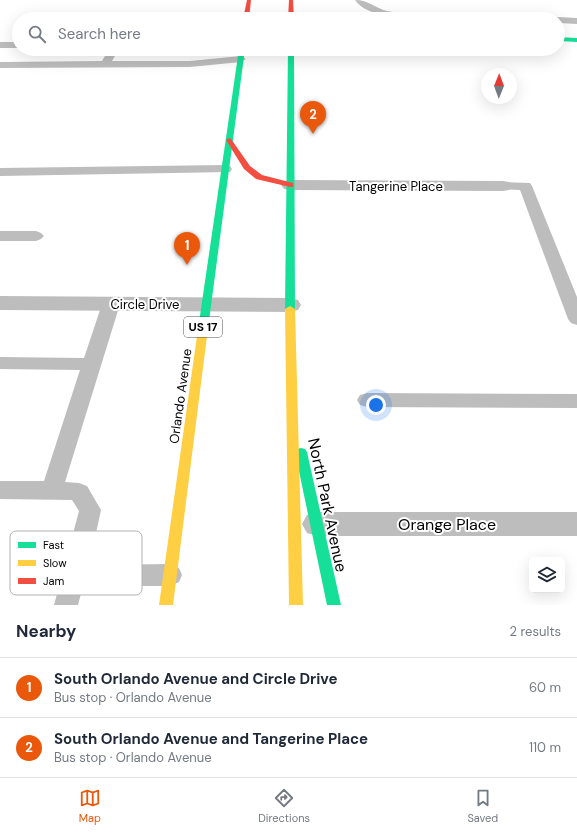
<!DOCTYPE html>
<meta charset="utf-8">
<style>
body{margin:0;font-family:"DM Sans",sans-serif;background:#f2f2f3;color:#1f2937}
.controls{position:absolute;right:12px;bottom:12px;display:grid;overflow:hidden;border-radius:6px;box-shadow:0 4px 16px #0002}
.controls button{width:36px;height:36px;display:grid;place-items:center;padding:0;border:0;border-bottom:1px solid #e0e1e3;background:#fff;color:#1f2937;font:20px sans-serif}
.compass{position:absolute;left:481px;top:68px;width:36px;height:36px;border-radius:50%;background:#fff;box-shadow:0 4px 16px #0002;rotate:1deg}
.you{position:absolute;left:376px;top:405px;width:14px;height:14px;margin:-10px;border:3px solid #fff;border-radius:50%;background:#1a73e8;box-shadow:0 0 0 6px #1a73e833}
.badge{display:grid;place-items:center;width:26px;height:26px;border-radius:50%;background:#ea580c;color:#fff;font-size:13px;font-weight:700}
.pin{position:absolute;translate:-50% -33px;filter:drop-shadow(0 1px 2px #0008)}
.pin::after{content:'';position:absolute;top:21px;width:14px;height:12px;background:inherit;clip-path:polygon(0 0,100% 0,50% 100%)}
.list{margin:0;padding:0;list-style:none}
h2{display:flex;justify-content:space-between;align-items:center;height:52px;margin:0;padding:0 16px;font-size:17px}
h2 small{font-size:13px;font-weight:400;color:#747a83}
.list li{display:grid;grid-template-columns:26px 1fr auto;gap:12px;align-items:center;box-sizing:border-box;height:60px;padding:0 16px;border-top:1px solid #e0e1e3}
.list b{display:block;font-size:15px;white-space:nowrap}
.list p{margin:0;font-size:13px;white-space:nowrap;color:#747a83}
.list em{font-size:13px;font-style:normal;color:#747a83}
.icon{flex:none;width:22px;height:22px;fill:none;stroke:currentColor;stroke-width:2;stroke-linecap:round;stroke-linejoin:round}
.map{position:relative;flex:none;width:577px;height:605px;overflow:hidden}
.search{position:absolute;background:#fff;box-shadow:0 4px 16px #0002;left:12px;right:12px;top:12px;height:44px;display:flex;align-items:center;gap:10px;box-sizing:border-box;padding:0 14px;border-radius:22px;color:#747a83;font-size:15px}
.sheet{height:172px;background:#fff}
nav{display:flex;justify-content:space-around;align-items:center;box-sizing:border-box;height:56px;border-top:1px solid #e0e1e3;background:#fff;font-size:11px;color:#747a83}
nav a{display:grid;justify-items:center;gap:2px}
nav .on{color:#ea580c}
.map>svg:first-child{display:block}
.lines{fill:none;stroke-linecap:round;stroke-linejoin:round}
.lane{fill:#bdbdbd;fill-rule:evenodd}
.street{fill:#bdbdbd;fill-rule:evenodd}
.fast{fill:#16e098;fill-rule:evenodd}
.slow{fill:#ffcf43;fill-rule:evenodd}
.jam{fill:#f24e42;fill-rule:evenodd}
.labels{text-anchor:middle;stroke-width:4;stroke-linejoin:round;paint-order:stroke}
.shield{fill:#fff;stroke:#4c4c4c;stroke-width:1}
.shield-label{font-size:12px;font-weight:bold;fill:#000}
.street-label{font-size:13px;fill:#000;stroke:#fff}
.near-street-label{font-size:16px;fill:#000;stroke:#fff}
.key{fill:#fff;stroke:#b2b2b2;stroke-width:1}
.key-label{font-size:11px;fill:#000}
</style>
<div class="map">
<svg width="577" height="605" viewBox="0 0 577 605">
<rect width="100%" height="100%" fill="#fff"/>
<g class="lines">
<g class="lane">
<path d="M355 0C369 0 375 8 387 11 419 17 452 16 484 16L489 19C459 19 373 27 355 0Z"/>
<path d="M558 17 577 18V24L558 23V19H554Z"/>
<rect x="0" y="42" width="19" height="6"/>
<path d="M109 49H119L112 61H190L241 56 246 59 241 62 190 67 0 68V62L102 61Z"/>
<path d="M225 165 230 166 232 169 230 172 0 176V168Z"/>
<path d="M503 182 530 183 532 186 577 297V325L571 323 568 319 520 190 498 189 496 186 498 183Z"/>
<path d="M0 231H36L41 233 44 236 41 239 36 241H0Z"/>
<path d="M111 299 117 300 120 304 65 482 79 483 87 486 101 510 89 565 170 564 179 568 182 575 179 582 170 586H83L78 605H54L79 511 72 500 0 499V481H44L80 370 0 369V357L84 358 102 304 105 300Z"/>
<path d="M367 393 577 394V408L367 407 360 405 357 400 360 395Z"/>
</g>
<g class="street">
<path d="M290 180 503 181 509 182 512 186 509 190 503 191 290 190 284 189 281 185 284 181Z"/>
<path d="M0 296 290 298 298 300 301 305 298 310 290 312 0 310Z"/>
<path d="M317 512H577V536H317L307 533 302 524 307 515Z"/>
</g>
<g class="fast">
<path d="M558 37 577 38V42L558 41Z"/>
<path d="M239 49H245L207 336 202 339 197 336Z"/>
<path d="M288 49H294L295 309 290 312 285 309Z"/>
<path d="M301 448 305 449 307 452 341 605H327L295 452 297 449Z"/>
</g>
<g class="slow">
<path d="M290 306 295 309 303 605H289L285 309Z"/>
<path d="M202 333 207 336 173 605H159L197 336Z"/>
</g>
<g class="jam">
<path d="M247 0H251L249 19H243Z"/>
<path d="M289 0H293L294 19H288Z"/>
<path d="M229 138 231 139 250 166 262 175 293 183V187H290L256 179 244 169 226 140Z"/>
</g>
</g>
<g class="labels">
<rect class="shield" x="184" y="317" width="38" height="20" rx="3"/>
<g class="shield-label">
<text x="203" y="331">US 17</text>
</g>
<g class="street-label">
<text x="396" y="191">Tangerine Place</text>
<text x="145" y="309">Circle Drive</text>
<text transform="translate(180 396) rotate(-82)" y="5">Orlando Avenue</text>
</g>
<g class="near-street-label">
<text transform="translate(328 505) rotate(78)" y="6">North Park Avenue</text>
<text x="447" y="530">Orange Place</text>
</g>
</g>
<rect x="10" y="531" width="132" height="64" rx="6" class="key"/>
<rect x="18" y="542" width="18" height="6" fill="#16e098"/>
<rect x="18" y="560" width="18" height="6" fill="#ffcf43"/>
<rect x="18" y="578" width="18" height="6" fill="#f24e42"/>
<g class="key-label">
<text x="43" y="549">Fast</text>
<text x="43" y="567">Slow</text>
<text x="43" y="585">Jam</text>
</g>
</svg>
<div class="controls">
<button><svg class="icon" aria-label="layers" viewBox="0 0 24 24"><path d="M12 4l9 5-9 5-9-5zM3 14l9 5 9-5"/></svg></button>
</div>
<svg class="compass" viewBox="-18 -18 36 36"><path d="M0-13l5 13h-10z" fill="#e53935"/><path d="M0 13l5-13h-10z" fill="#747a83"/></svg>
<div class="you"></div>
<div class="pin badge" style="left:187px;top:265px">1</div>
<div class="pin badge" style="left:313px;top:134px">2</div>
<div class="search"><svg class="icon" aria-label="search" viewBox="0 0 24 24"><circle cx="10" cy="10" r="6"/><path d="M15 15l6 6"/></svg>Search here</div>
</div>
<section class="sheet">
<h2>Nearby<small>2 results</small></h2>
<ul class="list">
<li><span class="badge">1</span><div><b>South Orlando Avenue and Circle Drive</b><p>Bus stop · Orlando Avenue</p></div><em>60 m</em></li>
<li><span class="badge">2</span><div><b>South Orlando Avenue and Tangerine Place</b><p>Bus stop · Orlando Avenue</p></div><em>110 m</em></li>
</ul>
</section>
<nav>
<a class="on"><svg class="icon" aria-label="map" viewBox="0 0 24 24"><path d="M3 6l6-2 6 2 6-2v14l-6 2-6-2-6 2zM9 4v14M15 6v14"/></svg>Map</a>
<a><svg class="icon" aria-label="directions" viewBox="0 0 24 24"><path d="M12 3l9 9-9 9-9-9zM9 14v-3h6M13 9l2 2-2 2"/></svg>Directions</a>
<a><svg class="icon" aria-label="saved" viewBox="0 0 24 24"><path d="M7 4h10v16l-5-4-5 4z"/></svg>Saved</a>
</nav>
